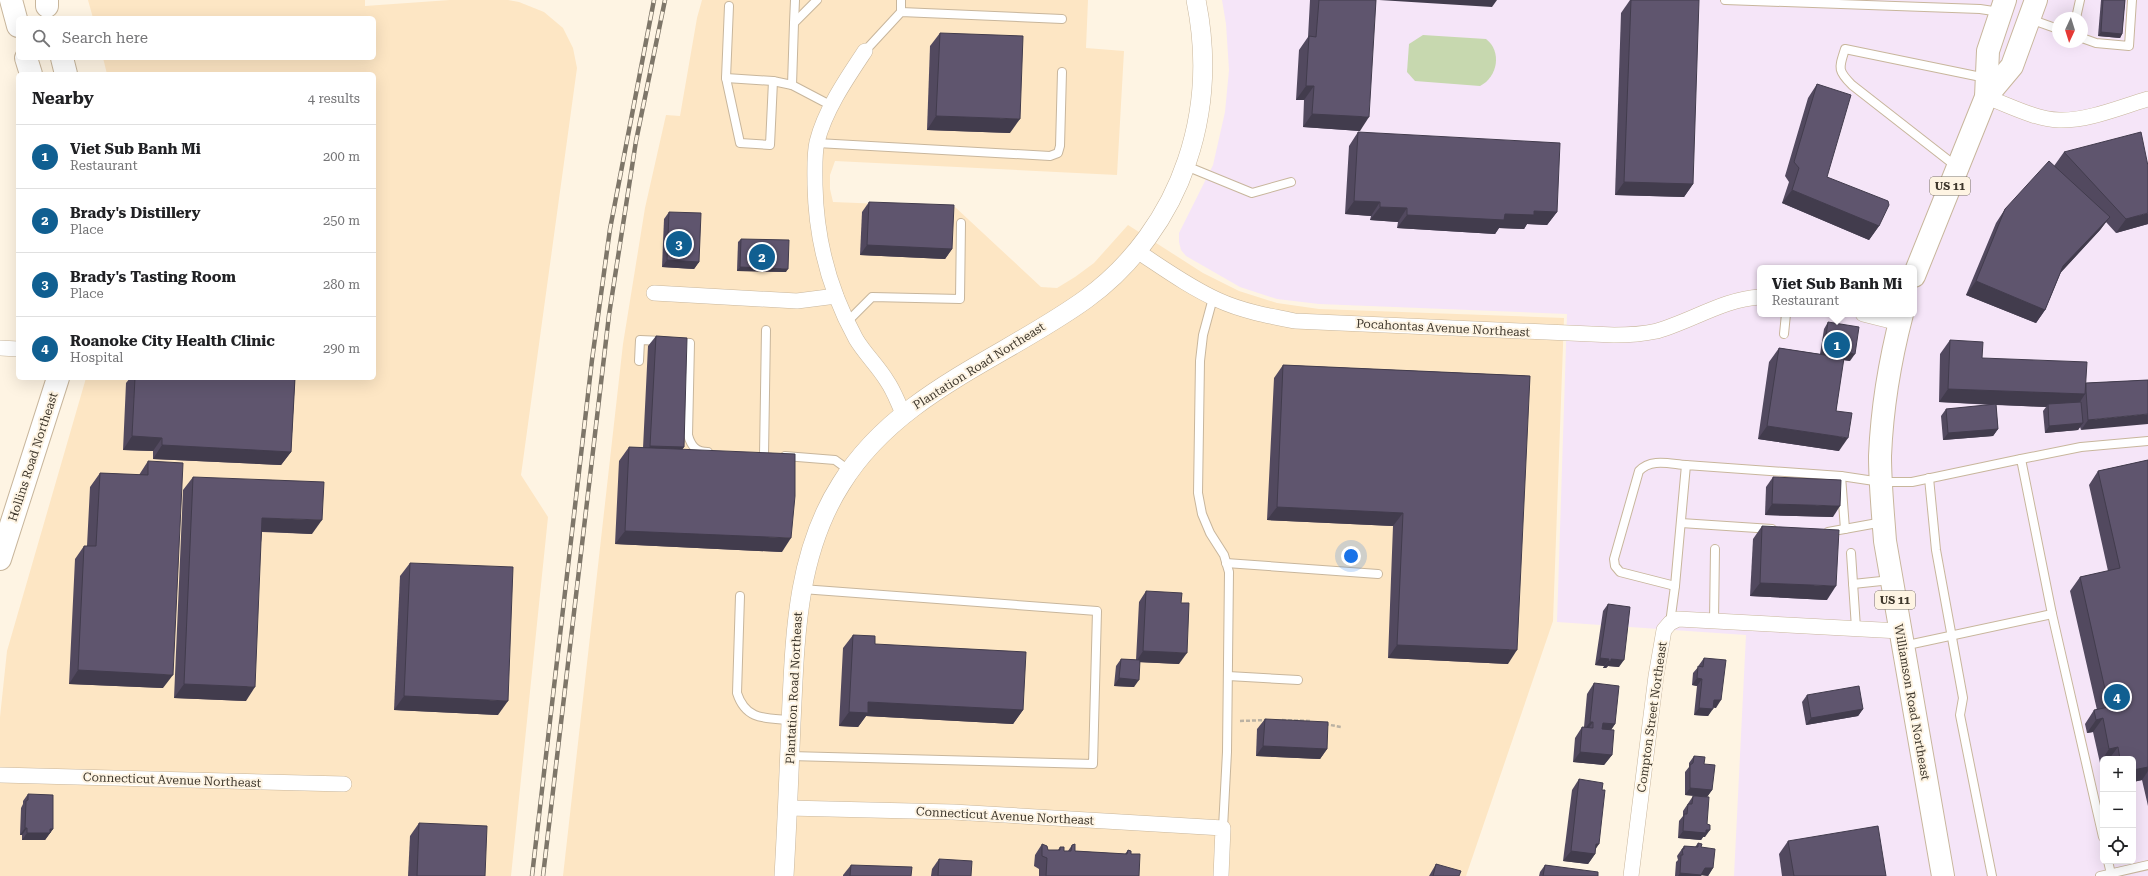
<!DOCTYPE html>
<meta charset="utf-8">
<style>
body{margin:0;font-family:"Roboto Serif",serif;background:#f2f2f2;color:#202124}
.controls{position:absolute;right:12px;bottom:12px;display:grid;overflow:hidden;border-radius:6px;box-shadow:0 4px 16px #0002}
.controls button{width:36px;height:36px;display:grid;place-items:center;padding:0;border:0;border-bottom:1px solid #e0e0e0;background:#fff;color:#202124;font:20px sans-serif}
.compass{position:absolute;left:2052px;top:12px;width:36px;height:36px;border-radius:50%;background:#fff;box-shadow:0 4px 16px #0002;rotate:184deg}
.you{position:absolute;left:1351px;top:556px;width:14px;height:14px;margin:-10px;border:3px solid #fff;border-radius:50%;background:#1a73e8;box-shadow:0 0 0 6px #1a73e833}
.badge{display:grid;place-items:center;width:26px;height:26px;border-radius:50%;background:#105f91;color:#fff;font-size:13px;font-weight:700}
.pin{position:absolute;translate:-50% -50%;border:2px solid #fff;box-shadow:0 1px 4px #0006}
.popup{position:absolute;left:1757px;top:265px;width:160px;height:52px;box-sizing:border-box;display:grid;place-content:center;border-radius:6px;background:#fff;filter:drop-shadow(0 1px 3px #0005);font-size:13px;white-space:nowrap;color:#757577}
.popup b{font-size:15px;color:#202124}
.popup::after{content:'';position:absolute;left:50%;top:100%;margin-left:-8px;border:8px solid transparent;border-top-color:#fff}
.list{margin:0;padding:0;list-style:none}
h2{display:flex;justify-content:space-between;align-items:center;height:52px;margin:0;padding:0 16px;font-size:17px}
h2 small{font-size:13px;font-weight:400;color:#757577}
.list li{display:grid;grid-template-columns:26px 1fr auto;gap:12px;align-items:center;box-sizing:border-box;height:64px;padding:0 16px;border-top:1px solid #e0e0e0}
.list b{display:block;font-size:15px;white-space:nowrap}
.list p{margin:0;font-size:13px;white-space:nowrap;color:#757577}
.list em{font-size:13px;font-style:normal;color:#757577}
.icon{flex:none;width:22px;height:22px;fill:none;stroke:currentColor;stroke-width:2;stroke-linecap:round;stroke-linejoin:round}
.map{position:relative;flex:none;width:2148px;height:876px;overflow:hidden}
.search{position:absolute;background:#fff;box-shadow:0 4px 16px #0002;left:16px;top:16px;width:360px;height:44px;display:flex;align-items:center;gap:10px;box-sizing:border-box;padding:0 14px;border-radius:6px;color:#757577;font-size:15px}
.panel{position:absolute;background:#fff;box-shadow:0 4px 16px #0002;left:16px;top:72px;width:360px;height:308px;border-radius:6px}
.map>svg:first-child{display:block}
.commercial{fill:#f5e5f8;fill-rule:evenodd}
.built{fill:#fde6c4}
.green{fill:#c7d8af}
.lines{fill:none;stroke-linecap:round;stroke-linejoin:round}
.service-casing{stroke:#c8b69c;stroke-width:10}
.minor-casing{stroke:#c8b69c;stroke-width:16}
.tertiary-casing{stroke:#c8b69c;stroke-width:20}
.secondary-casing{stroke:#c8b69c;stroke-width:24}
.primary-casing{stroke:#c8b69c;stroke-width:24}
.trunk-casing{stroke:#c8b69c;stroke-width:24}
.path{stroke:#bbb2a3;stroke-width:2.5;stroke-dasharray:4 2;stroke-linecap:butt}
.service{stroke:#fff;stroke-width:8}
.minor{stroke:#fff;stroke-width:15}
.tertiary{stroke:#fff;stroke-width:19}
.secondary{stroke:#fff;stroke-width:22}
.primary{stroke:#fff;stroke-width:22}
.trunk{stroke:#fff;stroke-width:22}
.rail-casing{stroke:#7e7669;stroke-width:4.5}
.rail{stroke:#fef4e3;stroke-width:3;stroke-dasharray:9;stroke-linecap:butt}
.wall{fill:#52495f}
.shaded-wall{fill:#423c4d}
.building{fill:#5f556e;stroke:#423c4d}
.labels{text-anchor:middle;stroke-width:4;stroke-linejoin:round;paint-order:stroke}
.shield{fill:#fef4e3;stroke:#787063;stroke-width:1}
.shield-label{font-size:11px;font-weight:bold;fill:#3e372c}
.street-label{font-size:12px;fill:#3e372c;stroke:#fef4e3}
</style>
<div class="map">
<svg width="2148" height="876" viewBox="0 0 2148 876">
<rect width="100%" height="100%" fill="#fef4e3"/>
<path class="commercial" d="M1222 0H2148V876H1734L1746 635 1557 622 1567 314 1319 304 1277 299 1240 287 1186 256 1181 250 1179 242V233L1213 165 1225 112 1229 70 1226 24ZM2058 18H2082V42H2058ZM1760 268H1914V314H1760ZM2103 759H2133V861H2103Z"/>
<g class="built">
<path d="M88 0H365V6L450 0H508L519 2 544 12 563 28 573 48 577 68 521 475 548 517 511 876H0V717L7 651 86 378H374V74H107L103 58H374V18H93Z"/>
<path d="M702 0H1088L1086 48 1124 51 1117 175 835 161 830 175V189L833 202 955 207 1041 287 1057 288 1075 277 1094 263 1128 225 1203 273 1239 291 1277 303 1319 309 1564 318 1553 621 1466 876H563L623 344 645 208 666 115 680 116 697 18Z"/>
</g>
<path class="green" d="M1423 35 1486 39C1502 51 1498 77 1480 86L1415 81 1407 72 1409 44Z"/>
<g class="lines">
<g class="service-casing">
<g id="service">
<path d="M1725 0 1980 9 2000 12"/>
<path d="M729 6 726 78 740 143 770 145 773 81 792 85 832 106"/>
<path d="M901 12V0"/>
<path d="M2076 18 2080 0"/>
<path d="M2030 19 2058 29"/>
<path d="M794 23 795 0"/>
<path d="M2082 38 2096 43 2129 46 2132 0"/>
<path d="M865 51 901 12 1062 19"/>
<path d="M726 78 773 81"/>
<path d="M792 85 794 23 817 0"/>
<path d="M817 143 1050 156 1058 153 1060 146 1062 72"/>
<path d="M1186 166 1252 193 1291 182"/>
<path d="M1957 167 1852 85C1837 70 1839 68 1845 49L1986 78"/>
<path d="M1213 298 1203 335 1200 361 1198 493 1202 514 1210 533 1224 555 1229 572 1227 752 1223 828"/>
<path d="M848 321 872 297 960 299 961 223"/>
<path d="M1784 334 1786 314"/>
<path d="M677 342 690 343 688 435C691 446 696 452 708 452"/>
<path d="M639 361 640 340 663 341"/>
<path d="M764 455 766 330"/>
<path d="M785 456 835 460 850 471"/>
<path d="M2021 459 2081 447 2148 441"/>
<path d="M1841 476 1845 529"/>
<path d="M1929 478 1936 550 1963 698 1960 715 1992 876"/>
<path d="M1681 523 1772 529"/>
<path d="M1828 532 1883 522"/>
<path d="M1851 553 1856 628"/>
<path d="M1226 563 1378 574"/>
<path d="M1853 584 1891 580"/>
<path d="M1675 586 1620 572 1615 566 1614 559 1639 471C1651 458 1670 464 1686 465"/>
<path d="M740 596 737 693C746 721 766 718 791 720"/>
<path d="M2052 614 2103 837"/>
<path d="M1714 621 1715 549"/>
<path d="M1670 623 1675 586 1686 465 1841 476 1881 482H1912L2021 459 2052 614 1903 646"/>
<path d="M1228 676 1298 680"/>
<path d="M790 756 1093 764 1097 611 802 589"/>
<path d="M2108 861 2111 874"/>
<path d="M2100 876 2148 865"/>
</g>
</g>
<g class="minor-casing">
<g id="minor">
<path d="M865 51C847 78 825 110 817 142 814 155 815 172 815 185 816 241 829 290 856 339 865 354 878 366 887 381 894 391 898 403 903 413"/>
<path d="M1986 97C2009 105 2034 119 2059 120 2088 121 2120 107 2148 99"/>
<path d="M1137 251C1163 268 1189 287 1218 300 1242 311 1269 316 1295 321L1614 335C1629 335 1643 334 1657 331 1692 321 1724 299 1760 297"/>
<path d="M654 293 797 301 836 296"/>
<path d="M1863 314 1899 323"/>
<path d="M0 348 18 349"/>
<path d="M0 775 344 784"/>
<path d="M788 808 953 812 1223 828 1221 876"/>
<path d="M1631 876 1656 676 1664 630 1670 623 1678 619 1900 631"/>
</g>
</g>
<g class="tertiary-casing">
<path id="tertiary" d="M784 876C787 825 789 774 791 723 795 642 795 556 841 484 897 393 1003 359 1086 299 1133 265 1169 215 1187 161 1205 108 1207 54 1196 0"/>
</g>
<g class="secondary-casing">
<g id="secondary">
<path d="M11 0 18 26"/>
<path d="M26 58 31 74"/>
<path d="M62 58 66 74"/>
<path d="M0 559 58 378"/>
</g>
</g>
<g class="primary-casing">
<g id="primary">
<path d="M1986 97 2012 66 2036 0"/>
<path d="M1914 276 1986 97 1988 51 2005 0"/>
<path d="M1902 314C1890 360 1882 408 1880 456 1880 484 1883 513 1885 541L1943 876"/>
</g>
</g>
<g class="trunk-casing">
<path id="trunk" d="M47 0V6"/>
</g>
<g class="path">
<path d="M1282 720 1311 721"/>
<path d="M1240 721 1267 720"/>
<path d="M1325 724 1341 727"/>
</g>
<use href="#service" class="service"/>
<use href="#minor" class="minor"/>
<use href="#tertiary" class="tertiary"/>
<use href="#secondary" class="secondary"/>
<use href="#primary" class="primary"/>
<use href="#trunk" class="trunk"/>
<g class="rail-casing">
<g id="rail">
<path d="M532 876 592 360 610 229 654 0"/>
<path d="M543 876 609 315 636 141 665 0"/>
</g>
</g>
<use href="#rail" class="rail"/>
</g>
<g class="wall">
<path d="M1310 0H1376L1360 131 1303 127 1304 100H1296L1299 50 1308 37Z"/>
<path d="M1630 0H1681L1693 184 1684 197 1615 195 1621 13Z"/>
<path d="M2101 0H2125L2122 34 2120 38 2098 36Z"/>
<path d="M940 33 1010 133 927 130 930 46Z"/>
<path d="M1817 84 1827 177 1879 226 1869 240 1782 203 1789 182 1785 176 1808 98Z"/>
<path d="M1358 132 1557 212 1547 225 1527 224 1524 229 1499 228 1495 234 1397 228 1398 222 1370 220 1371 216 1345 214 1349 146Z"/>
<path d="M2064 152 2148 224 2116 233 2106 222 2100 230 2061 272 2045 310 2036 323 1966 295 1996 223 2005 209 2054 166Z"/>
<path d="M869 202 952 249 945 259 860 255 862 212Z"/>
<path d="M669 212 699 262 694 269 662 267 664 219Z"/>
<path d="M741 239 786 272 737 271 738 242Z"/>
<path d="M1828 322 1850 361 1843 360 1836 411 1839 451 1758 439 1769 362 1779 348 1820 354 1824 329Z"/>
<path d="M656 336 684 447 682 449 782 552 615 544 619 461 629 447 643 448 648 346Z"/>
<path d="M1950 340 1982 358 2086 383 2148 380 2081 430 2080 427 2078 430 2045 433 2043 411 2046 407 1996 405 1998 429 1993 436 1943 440 1941 416 1946 409 1993 405 1939 402 1940 354Z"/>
<path d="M1283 365 1530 376 1508 664 1388 658 1393 526 1267 520 1274 378Z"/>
<path d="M130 378H295L291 452 281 465 153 459V451L123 450 126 383Z"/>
<path d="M2148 460V806L2142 780 2133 782V759H2103L2100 763 2093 732 2087 733 2085 724 2094 710H2097L2070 591 2080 577 2108 571 2089 485 2098 471Z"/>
<path d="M148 461 163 688 69 684 75 559 84 546H87L90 487 100 473 139 475Z"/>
<path d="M193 477 312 534 262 532 246 701 174 698 183 490Z"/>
<path d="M1773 477 1833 517 1765 515 1766 487Z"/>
<path d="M1762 526 1827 600 1750 596 1753 539Z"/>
<path d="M410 563 498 715 394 710 400 576Z"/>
<path d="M1146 591 1179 664 1140 662 1134 687 1114 686 1116 666 1121 659 1136 660 1139 602Z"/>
<path d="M1608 604 1619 667 1608 666 1606 668H1603L1604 666 1595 665 1603 611Z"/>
<path d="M853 635 875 644 1023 710 1013 724 866 716 858 727 839 726 843 648Z"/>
<path d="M1704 658 1716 708 1713 707 1708 716 1694 715 1697 686 1692 685 1693 673 1699 666V665Z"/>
<path d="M1594 683 1615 724 1611 730 1612 755 1604 765 1573 762 1575 738 1582 727H1584L1587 694Z"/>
<path d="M1807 695 1863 709 1858 716 1806 725 1802 702Z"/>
<path d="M1265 719 1327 749 1320 759 1256 756 1257 729Z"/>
<path d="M1694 756 1704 764 1712 790 1707 797 1685 795V772L1689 767V763Z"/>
<path d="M1579 779 1595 849V854L1588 864 1563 861 1572 790Z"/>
<path d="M28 794 53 829 45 840H22V835H20L21 808 23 804V801Z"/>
<path d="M1693 796 1705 837H1703L1701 840 1678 838 1679 821 1683 816V811Z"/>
<path d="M419 823 485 876H408L410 836Z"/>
<path d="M1788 841 1886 876H1782L1779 854Z"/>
<path d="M1698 843 1701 847 1713 868 1708 876 1702 875 1701 876H1675L1676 862 1678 860 1677 856 1684 846 1695 847Z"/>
<path d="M1042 844 1048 850H1058L1060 847 1064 851H1068L1072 845 1075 851 1125 854 1128 850 1131 854 1139 876H1039V869L1034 866 1035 855Z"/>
<path d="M939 859 971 876H931L932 869Z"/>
<path d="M1436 864 1459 876H1429Z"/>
<path d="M851 865 911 876H843V875Z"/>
<path d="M1545 865 1598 876H1539L1540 872Z"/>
</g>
<g class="shaded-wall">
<path d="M1379 0H1497L1492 7Z"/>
<path d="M2101 32 2122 34 2120 38 2098 36Z"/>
<path d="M1306 86H1314L1304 100H1296Z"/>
<path d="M1312 114 1369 117 1360 131 1303 127Z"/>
<path d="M936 116 1020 119 1010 133 927 130Z"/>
<path d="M1624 182 1693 184 1684 197 1615 195Z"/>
<path d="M1792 190 1879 226 1869 240 1782 203Z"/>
<path d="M1354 201 1380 202 1371 216 1345 214Z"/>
<path d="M1380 207 1407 208 1398 222 1370 220Z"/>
<path d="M1534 211 1557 212 1547 225 1527 224 1524 229 1499 228 1495 234 1397 228 1407 215Z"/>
<path d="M2148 213V224L2116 233 2126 219Z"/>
<path d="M2110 217 2100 230 2054 280 2063 266Z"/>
<path d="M867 245 952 249 945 259 860 255Z"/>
<path d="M667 260 699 262 694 269 662 267Z"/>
<path d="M740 267 788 269 786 272 737 271Z"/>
<path d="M1976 281 2045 310 2036 323 1966 295Z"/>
<path d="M1824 349 1855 354 1850 361 1819 356Z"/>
<path d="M1948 389 2085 394 2076 408 2048 404 2046 407 1939 402Z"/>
<path d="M2148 414V424L2081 430 2088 420Z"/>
<path d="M2083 423 2078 430 2045 433 2049 426Z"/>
<path d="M1767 426 1848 438 1839 451 1758 439Z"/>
<path d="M1998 429 1993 436 1943 440 1948 433Z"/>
<path d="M132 436 162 438 153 451 123 450Z"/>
<path d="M162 445 291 452 281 465 153 459Z"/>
<path d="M650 446 684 447 677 457 643 456Z"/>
<path d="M1772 504 1840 506 1833 517 1765 515Z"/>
<path d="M1277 507 1403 513 1393 526 1267 520Z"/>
<path d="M262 518 322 520 312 534 253 531Z"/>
<path d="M625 531 791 538 782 552 615 544Z"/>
<path d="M1760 583 1836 586 1827 600 1750 596Z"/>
<path d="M1397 645 1517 650 1508 664 1388 658Z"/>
<path d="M1143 651 1187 653 1179 664 1136 662Z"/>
<path d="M1600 658 1609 659 1604 666 1595 665Z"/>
<path d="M1611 659 1624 660 1619 667 1608 666 1606 668H1603L1608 661Z"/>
<path d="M78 670 173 675 163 688 69 684Z"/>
<path d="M1119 678 1139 680 1134 687 1114 686Z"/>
<path d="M1697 678 1702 679 1697 686 1692 685Z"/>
<path d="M184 684 255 687 246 701 174 698Z"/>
<path d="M404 696 508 701 498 715 394 710Z"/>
<path d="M1714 700H1721L1716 708 1709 707Z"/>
<path d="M868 702 1023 710 1013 724 866 716 858 727 839 726 849 712Z"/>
<path d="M1699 708 1713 709 1708 716 1694 715Z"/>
<path d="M1863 709 1858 716 1806 725 1811 718Z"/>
<path d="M2103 718 2093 732 2087 733 2096 720Z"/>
<path d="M1590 722H1593L1586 732H1583Z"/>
<path d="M1603 723 1615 724 1608 734 1595 733Z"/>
<path d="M1263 746 1327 749 1320 759 1256 756Z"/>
<path d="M2118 747 2109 759H2103V762L2100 763 2109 749Z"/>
<path d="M1580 752 1612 755 1604 765 1573 762Z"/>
<path d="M2148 767V771L2142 780 2133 782V770Z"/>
<path d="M1690 788 1712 790 1707 797 1685 795Z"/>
<path d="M25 828H27L22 835H20Z"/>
<path d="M50 829H53L45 840H22L27 833Z"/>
<path d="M1706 830H1710L1705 837H1703L1701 840 1678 838 1683 831Z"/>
<path d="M1596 844H1599L1593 853 1595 854 1588 864 1563 861 1571 851Z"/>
<path d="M1705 868H1713L1708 876 1700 875Z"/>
<path d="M1680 873 1701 875V876H1678Z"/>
</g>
<g class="building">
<path d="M1319 0H1376L1369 117 1312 114 1314 86H1306L1309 36 1316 37Z"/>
<path d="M1631 0H1699L1693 184 1624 182Z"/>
<path d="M2103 0H2125L2122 34 2101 32Z"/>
<path d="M940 33 1023 36 1020 119 936 116Z"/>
<path d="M1817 84 1851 95 1827 177 1888 201 1889 205 1879 226 1792 190 1799 168 1794 162Z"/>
<path d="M1358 132 1560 143 1557 212 1534 211V215L1505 214 1504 220 1407 215V208L1380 207V202L1354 201Z"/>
<path d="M2141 132 2148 166V213L2126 219 2064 152Z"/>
<path d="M2049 161 2110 217 2063 266 2045 310 1976 281 2005 209Z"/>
<path d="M869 202 954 205 952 249 867 245Z"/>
<path d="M669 212 701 213 699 262 667 260Z"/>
<path d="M741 239 789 240 788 269 740 267Z"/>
<path d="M1828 322 1859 327 1855 354 1824 349Z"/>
<path d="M656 336 687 338 684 447 650 446Z"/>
<path d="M1950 340 1983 342 1982 358 2087 362 2085 394 1948 389Z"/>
<path d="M1779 348 1844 358 1836 411 1852 413 1848 438 1767 426Z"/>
<path d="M1283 365 1530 376 1517 650 1397 645 1403 513 1277 507Z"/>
<path d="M135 378H295L291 452 162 445V438L132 436Z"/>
<path d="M2148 380V414L2088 420 2086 391V383Z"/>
<path d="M2081 402 2083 423 2049 426 2048 404Z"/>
<path d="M1996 404 1998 429 1948 433 1946 409Z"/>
<path d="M629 447 795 454V496L791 538 625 531Z"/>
<path d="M2148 460V767L2133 770V759H2120L2118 747 2109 749 2103 718 2096 720 2094 710 2109 707 2080 577 2120 568 2098 471Z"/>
<path d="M148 461 183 463 173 675 78 670 84 546H96L100 473 148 475Z"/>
<path d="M193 477 324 482 322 520 262 518 255 687 184 684Z"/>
<path d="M1773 477 1841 480 1840 506 1772 504Z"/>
<path d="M1762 526 1839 530 1836 586 1760 583Z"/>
<path d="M410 563 513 567 508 701 404 696Z"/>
<path d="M1146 591 1182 593 1181 603H1189L1187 653 1143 651Z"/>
<path d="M1608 604 1630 607 1624 660 1611 659V661H1608L1609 659 1600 658Z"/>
<path d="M853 635 875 636V644L1026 652 1023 710 868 702V713L849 712Z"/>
<path d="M1704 658 1726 660 1721 700H1714L1713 709 1699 708 1702 679 1697 678 1698 666 1703 667Z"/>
<path d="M1121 659 1140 660 1139 680 1119 678Z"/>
<path d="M1594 683 1619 686 1615 724 1603 723 1602 729 1614 730 1612 755 1580 752 1582 727 1593 728V722H1590Z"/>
<path d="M1859 686 1863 709 1811 718 1807 695Z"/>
<path d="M1265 719 1328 722 1327 749 1263 746Z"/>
<path d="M1694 756 1705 757 1704 764 1715 765 1712 790 1690 788V765L1693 763Z"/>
<path d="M1579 779 1603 783 1602 790H1605L1599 844H1596L1595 854 1571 851Z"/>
<path d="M28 794 53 795V829H50V833H27V828H25L26 801 28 800Z"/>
<path d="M1693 796 1709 797 1707 824 1710 825V830H1706V833L1683 831 1684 814H1687L1688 804H1692Z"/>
<path d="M419 823 487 826 485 876H417Z"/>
<path d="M1878 826 1886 876H1794L1788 841Z"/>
<path d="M1698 843 1702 844 1701 847 1715 849 1713 868H1705L1701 875 1680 873 1681 855H1683L1682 849H1684V846L1698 847Z"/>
<path d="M1042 844 1047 846 1048 850H1060V847H1064V851H1071L1072 845 1075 844V851L1127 854 1128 850 1131 851V854H1140L1139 876H1046L1047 858 1042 856Z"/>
<path d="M939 859 972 861 971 876H938Z"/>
<path d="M1436 864 1461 871 1459 876H1433Z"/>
<path d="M851 865 912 867 911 876H850Z"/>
<path d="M1545 865 1598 872V876H1543Z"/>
</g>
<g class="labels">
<g class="shield">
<rect x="1930" y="177" width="40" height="18" rx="3"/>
<rect x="1875" y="591" width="40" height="18" rx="3"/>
</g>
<g class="shield-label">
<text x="1950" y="190">US 11</text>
<text x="1895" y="604">US 11</text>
</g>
<g class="street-label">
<text transform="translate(1443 328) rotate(3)" y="4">Pocahontas Avenue Northeast</text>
<text transform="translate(979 366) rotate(-32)" y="4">Plantation Road Northeast</text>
<text transform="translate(33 457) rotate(-72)" y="4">Hollins Road Northeast</text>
<text transform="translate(794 688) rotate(-87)" y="4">Plantation Road Northeast</text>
<text transform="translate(1912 702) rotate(80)" y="4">Williamson Road Northeast</text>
<text transform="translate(1652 717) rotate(-82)" y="4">Compton Street Northeast</text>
<text transform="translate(172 780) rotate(2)" y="4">Connecticut Avenue Northeast</text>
<text transform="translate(1005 816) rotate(3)" y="4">Connecticut Avenue Northeast</text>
</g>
</g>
</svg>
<div class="controls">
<button>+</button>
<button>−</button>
<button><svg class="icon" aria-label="locate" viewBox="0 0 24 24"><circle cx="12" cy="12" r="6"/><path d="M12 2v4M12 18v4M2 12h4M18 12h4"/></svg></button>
</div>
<svg class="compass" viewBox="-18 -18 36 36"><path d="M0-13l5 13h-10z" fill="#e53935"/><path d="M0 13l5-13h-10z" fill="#757577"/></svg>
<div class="you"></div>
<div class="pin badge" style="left:1837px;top:345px">1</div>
<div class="popup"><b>Viet Sub Banh Mi</b>Restaurant</div>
<div class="pin badge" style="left:762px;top:257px">2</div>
<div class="pin badge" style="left:679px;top:244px">3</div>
<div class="pin badge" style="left:2117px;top:697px">4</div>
<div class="search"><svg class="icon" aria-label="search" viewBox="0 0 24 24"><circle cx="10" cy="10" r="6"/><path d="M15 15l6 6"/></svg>Search here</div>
<section class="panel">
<h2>Nearby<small>4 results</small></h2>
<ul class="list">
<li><span class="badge">1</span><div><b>Viet Sub Banh Mi</b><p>Restaurant</p></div><em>200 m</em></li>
<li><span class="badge">2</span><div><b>Brady's Distillery</b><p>Place</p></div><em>250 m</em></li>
<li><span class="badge">3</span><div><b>Brady's Tasting Room</b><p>Place</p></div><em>280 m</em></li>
<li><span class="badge">4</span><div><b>Roanoke City Health Clinic</b><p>Hospital</p></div><em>290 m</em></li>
</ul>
</section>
</div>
